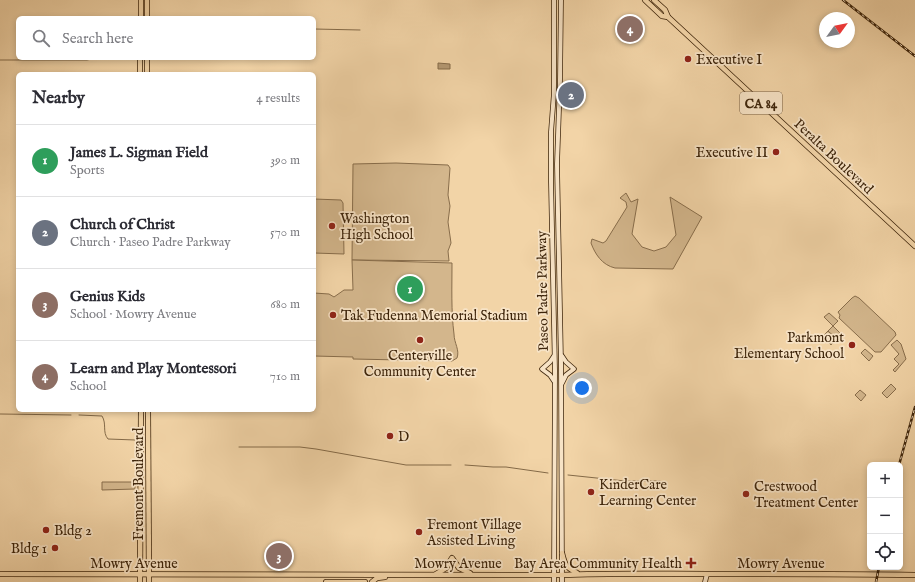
<!DOCTYPE html>
<meta charset="utf-8">
<style>
body{margin:0;font-family:"IM FELL English",serif;background:#f7f7f7;color:#2b2b33}
.controls{position:absolute;right:12px;bottom:12px;display:grid;overflow:hidden;border-radius:6px;box-shadow:0 2px 6px #0003}
.controls button{width:36px;height:36px;display:grid;place-items:center;padding:0;border:0;border-bottom:1px solid #e1e1e2;background:#fff;color:#2b2b33;font:20px sans-serif}
.compass{position:absolute;left:819px;top:12px;width:36px;height:36px;border-radius:50%;background:#fff;box-shadow:0 2px 6px #0003;rotate:57deg}
.you{position:absolute;left:582px;top:388px;width:14px;height:14px;margin:-10px;border:3px solid #fff;border-radius:50%;background:#1a73e8;box-shadow:0 0 0 6px #1a73e833}
.badge{display:grid;place-items:center;width:26px;height:26px;border-radius:50%;background:#8f2418;color:#fff;font-size:13px;font-weight:700}
.pin{position:absolute;translate:-50% -50%;border:2px solid #fff;box-shadow:0 1px 4px #0006}
.list{margin:0;padding:0;list-style:none}
h2{display:flex;justify-content:space-between;align-items:center;height:52px;margin:0;padding:0 16px;font-size:17px}
h2 small{font-size:13px;font-weight:400;color:#7c7c81}
.list li{display:grid;grid-template-columns:26px 1fr auto;gap:12px;align-items:center;box-sizing:border-box;height:72px;padding:0 16px;border-top:1px solid #e1e1e2}
.list b{display:block;font-size:15px;white-space:nowrap}
.list p{margin:0;font-size:13px;white-space:nowrap;color:#7c7c81}
.list em{font-size:13px;font-style:normal;color:#7c7c81}
.icon{flex:none;width:22px;height:22px;fill:none;stroke:currentColor;stroke-width:2;stroke-linecap:round;stroke-linejoin:round}
.map{position:relative;flex:none;width:915px;height:582px;overflow:hidden}
.search{position:absolute;background:#fff;box-shadow:0 2px 6px #0003;left:16px;top:16px;width:300px;height:44px;display:flex;align-items:center;gap:10px;box-sizing:border-box;padding:0 14px;border-radius:6px;color:#7c7c81;font-size:15px}
.panel{position:absolute;background:#fff;box-shadow:0 2px 6px #0003;left:16px;top:72px;width:300px;height:340px;border-radius:6px}
.map>svg:first-child{display:block}
.green{fill:#d3b68c;stroke:#886d4b}
.water{fill:#b49872;stroke:#846a48}
.lines{fill:none;stroke-linecap:round;stroke-linejoin:round}
.stream{stroke:#846a48;stroke-width:1}
.secondary-casing{stroke:#3d240a;stroke-width:5.5}
.primary-casing{stroke:#3d240a;stroke-width:6}
.secondary{stroke:#f7e3c6;stroke-width:4}
.primary{stroke:#f2d4a7;stroke-width:4.5}
.rail-casing{stroke:#3d240a;stroke-width:2.5}
.rail{stroke:#f7e3c6;stroke-width:1;stroke-dasharray:3;stroke-linecap:butt}
.poi-dot{fill:#8f2418;stroke:#f7e3c6;stroke-width:1.5}
.labels{text-anchor:middle;stroke-width:3.5;stroke-linejoin:round;paint-order:stroke}
.shield{fill:#f7e3c6;stroke:#755d42;stroke-width:1}
.shield-label{font-size:13px;font-weight:bold;fill:#3d240a}
.poi-label{font-size:14px;fill:#3d240a;stroke:#f7e3c6;text-anchor:start}
.street-label{font-size:14px;fill:#3d240a;stroke:#f7e3c6}
</style>
<div class="map">
<svg width="915" height="582" viewBox="0 0 915 582">
<rect width="100%" height="100%" fill="#f2d4a7"/>
<filter id="stains"><feTurbulence type="fractalNoise" baseFrequency=".005" numOctaves="4"/><feColorMatrix values="0 0 0 0 .2 0 0 0 0 .09 0 0 0 0 .02 0 0 0 .5 -.17"/></filter>
<radialGradient id="worn" r=".72"><stop offset=".6" stop-color="#630" stop-opacity="0"/><stop offset="1" stop-color="#630" stop-opacity=".3"/></radialGradient>
<g class="green">
<path d="M396 163 448 165 450 168 448 195 450 206 448 222 451 243 448 251 449 261 352 260 353 164Z"/>
<path d="M626 193 631 202 638 199 632 234 642 247 654 251 666 247 676 235 670 197 702 217 673 269 615 268C602 265 595 254 591 243L592 239 603 243 606 241 627 207 626 202 620 198Z"/>
<path d="M314 199 341 200 343 203 344 254 314 253Z"/>
<path d="M352 260 452 263C452 287 451 311 454 334 454 343 460 350 457 358L452 361H449L353 359V357L314 356V293L329 294 334 297 344 290H353Z"/>
<path d="M855 296 859 298 895 332 896 335 881 352H875L839 318 840 315 838 312 852 298Z"/>
<path d="M829 313 838 321 833 326 824 317Z"/>
<path d="M833 326 841 334 837 339 828 331Z"/>
<path d="M828 331 836 339 831 345 823 336Z"/>
<path d="M897 340 901 344 906 359 895 372 893 370 899 364 894 359 899 354 891 345Z"/>
<path d="M865 349 873 356 869 361 861 353Z"/>
<path d="M891 384 896 389 887 398 882 393Z"/>
<path d="M860 390 866 395 861 401 855 395Z"/>
<path d="M102 482H135V489L102 490Z"/>
</g>
<path class="water" d="M438 63 450 64V69H438Z"/>
<g class="lines">
<g class="stream">
<path d="M314 29 360 30"/>
<path d="M0 60H87L96 58"/>
<path d="M0 414 71 415"/>
<path d="M79 415 102 416C107 424 102 432 108 439L135 440"/>
<path d="M239 447H300L316 449 406 465H451"/>
<path d="M465 465 493 467H506L548 473"/>
<path d="M568 475 625 481H660"/>
</g>
<g class="secondary-casing">
<g id="secondary">
<path d="M554 0V93L551 132V182L555 370 554 582"/>
<path d="M561 0 560 80 557 164 561 363 562 582"/>
<path d="M554 356 550 362 542 369 550 375 554 381"/>
<path d="M562 383 566 375 574 369 566 362 562 356"/>
<path d="M705 582 707 574"/>
</g>
</g>
<g class="primary-casing">
<g id="primary">
<path d="M141 0V18"/>
<path d="M645 0 662 16 668 17"/>
<path d="M654 0 665 10 668 17 915 246"/>
<path d="M147 18V0"/>
<path d="M147 58V74"/>
<path d="M140 74V58"/>
<path d="M148 410 149 582"/>
<path d="M562 553C565 566 566 567 577 573"/>
<path d="M0 574 562 575C611 573 659 574 708 574 777 574 846 574 915 575"/>
<path d="M436 574 446 568 452 558 459 568 470 573"/>
<path d="M140 582 141 410"/>
<path d="M326 582H365"/>
<path d="M372 582 377 578 385 577"/>
</g>
</g>
<use href="#secondary" class="secondary"/>
<use href="#primary" class="primary"/>
<g class="rail-casing">
<g id="rail">
<path d="M843 0 915 56"/>
<path d="M899 465 915 407"/>
<path d="M876 582 879 567"/>
</g>
</g>
<use href="#rail" class="rail"/>
</g>
<g class="poi-dot">
<circle cx="688" cy="59" r="4"/>
<circle cx="776" cy="152" r="4"/>
<circle cx="332" cy="226" r="4"/>
<circle cx="333" cy="315" r="4"/>
<circle cx="420" cy="340" r="4"/>
<circle cx="852" cy="345" r="4"/>
<circle cx="390" cy="436" r="4"/>
<circle cx="591" cy="492" r="4"/>
<circle cx="746" cy="494" r="4"/>
<circle cx="46" cy="530" r="4"/>
<circle cx="419" cy="532" r="4"/>
<circle cx="55" cy="548" r="4"/>
<path d="M689 557h4v4h4v4h-4v4h-4v-4h-4v-4h4z"/>
</g>
<g class="labels">
<rect class="shield" x="740" y="92" width="42" height="22" rx="3"/>
<g class="shield-label">
<text x="761" y="108">CA 84</text>
</g>
<g class="poi-label">
<text x="696" y="64">Executive I</text>
<text x="768" y="157" text-anchor="end">Executive II</text>
<text x="340" y="223">Washington<tspan x="340" dy="16">High School</tspan></text>
<text x="341" y="320">Tak Fudenna Memorial Stadium</text>
<text x="844" y="342" text-anchor="end">Parkmont<tspan x="844" dy="16">Elementary School</tspan></text>
<text x="420" y="360" text-anchor="middle">Centerville<tspan x="420" dy="16">Community Center</tspan></text>
<text x="398" y="441">D</text>
<text x="599" y="489">KinderCare<tspan x="599" dy="16">Learning Center</tspan></text>
<text x="754" y="491">Crestwood<tspan x="754" dy="16">Treatment Center</tspan></text>
<text x="427" y="529">Fremont Village<tspan x="427" dy="16">Assisted Living</tspan></text>
<text x="54" y="535">Bldg 2</text>
<text x="47" y="553" text-anchor="end">Bldg 1</text>
<text x="682" y="568" text-anchor="end">Bay Area Community Health</text>
</g>
<g class="street-label">
<text transform="translate(834 156) rotate(43)" y="5">Peralta Boulevard</text>
<text transform="translate(542 291) rotate(-91)" y="5">Paseo Padre Parkway</text>
<text transform="translate(138 484) rotate(-90)" y="5">Fremont Boulevard</text>
<text x="134" y="568">Mowry Avenue</text>
<text x="458" y="568">Mowry Avenue</text>
<text x="781" y="568">Mowry Avenue</text>
</g>
</g>
<rect width="100%" height="100%" filter="url(#stains)"/>
<rect width="100%" height="100%" fill="url(#worn)"/>
</svg>
<div class="controls">
<button>+</button>
<button>−</button>
<button><svg class="icon" aria-label="locate" viewBox="0 0 24 24"><circle cx="12" cy="12" r="6"/><path d="M12 2v4M12 18v4M2 12h4M18 12h4"/></svg></button>
</div>
<svg class="compass" viewBox="-18 -18 36 36"><path d="M0-13l5 13h-10z" fill="#e53935"/><path d="M0 13l5-13h-10z" fill="#7c7c81"/></svg>
<div class="you"></div>
<div class="pin badge" style="left:410px;top:289px;background:#2e9e5b">1</div>
<div class="pin badge" style="left:571px;top:95px;background:#6b7280">2</div>
<div class="pin badge" style="left:279px;top:556px;background:#8d6e63">3</div>
<div class="pin badge" style="left:630px;top:29px;background:#8d6e63">4</div>
<div class="search"><svg class="icon" aria-label="search" viewBox="0 0 24 24"><circle cx="10" cy="10" r="6"/><path d="M15 15l6 6"/></svg>Search here</div>
<section class="panel">
<h2>Nearby<small>4 results</small></h2>
<ul class="list">
<li><span class="badge" style="background:#2e9e5b">1</span><div><b>James L. Sigman Field</b><p>Sports</p></div><em>390 m</em></li>
<li><span class="badge" style="background:#6b7280">2</span><div><b>Church of Christ</b><p>Church · Paseo Padre Parkway</p></div><em>570 m</em></li>
<li><span class="badge" style="background:#8d6e63">3</span><div><b>Genius Kids</b><p>School · Mowry Avenue</p></div><em>680 m</em></li>
<li><span class="badge" style="background:#8d6e63">4</span><div><b>Learn and Play Montessori</b><p>School</p></div><em>710 m</em></li>
</ul>
</section>
</div>
